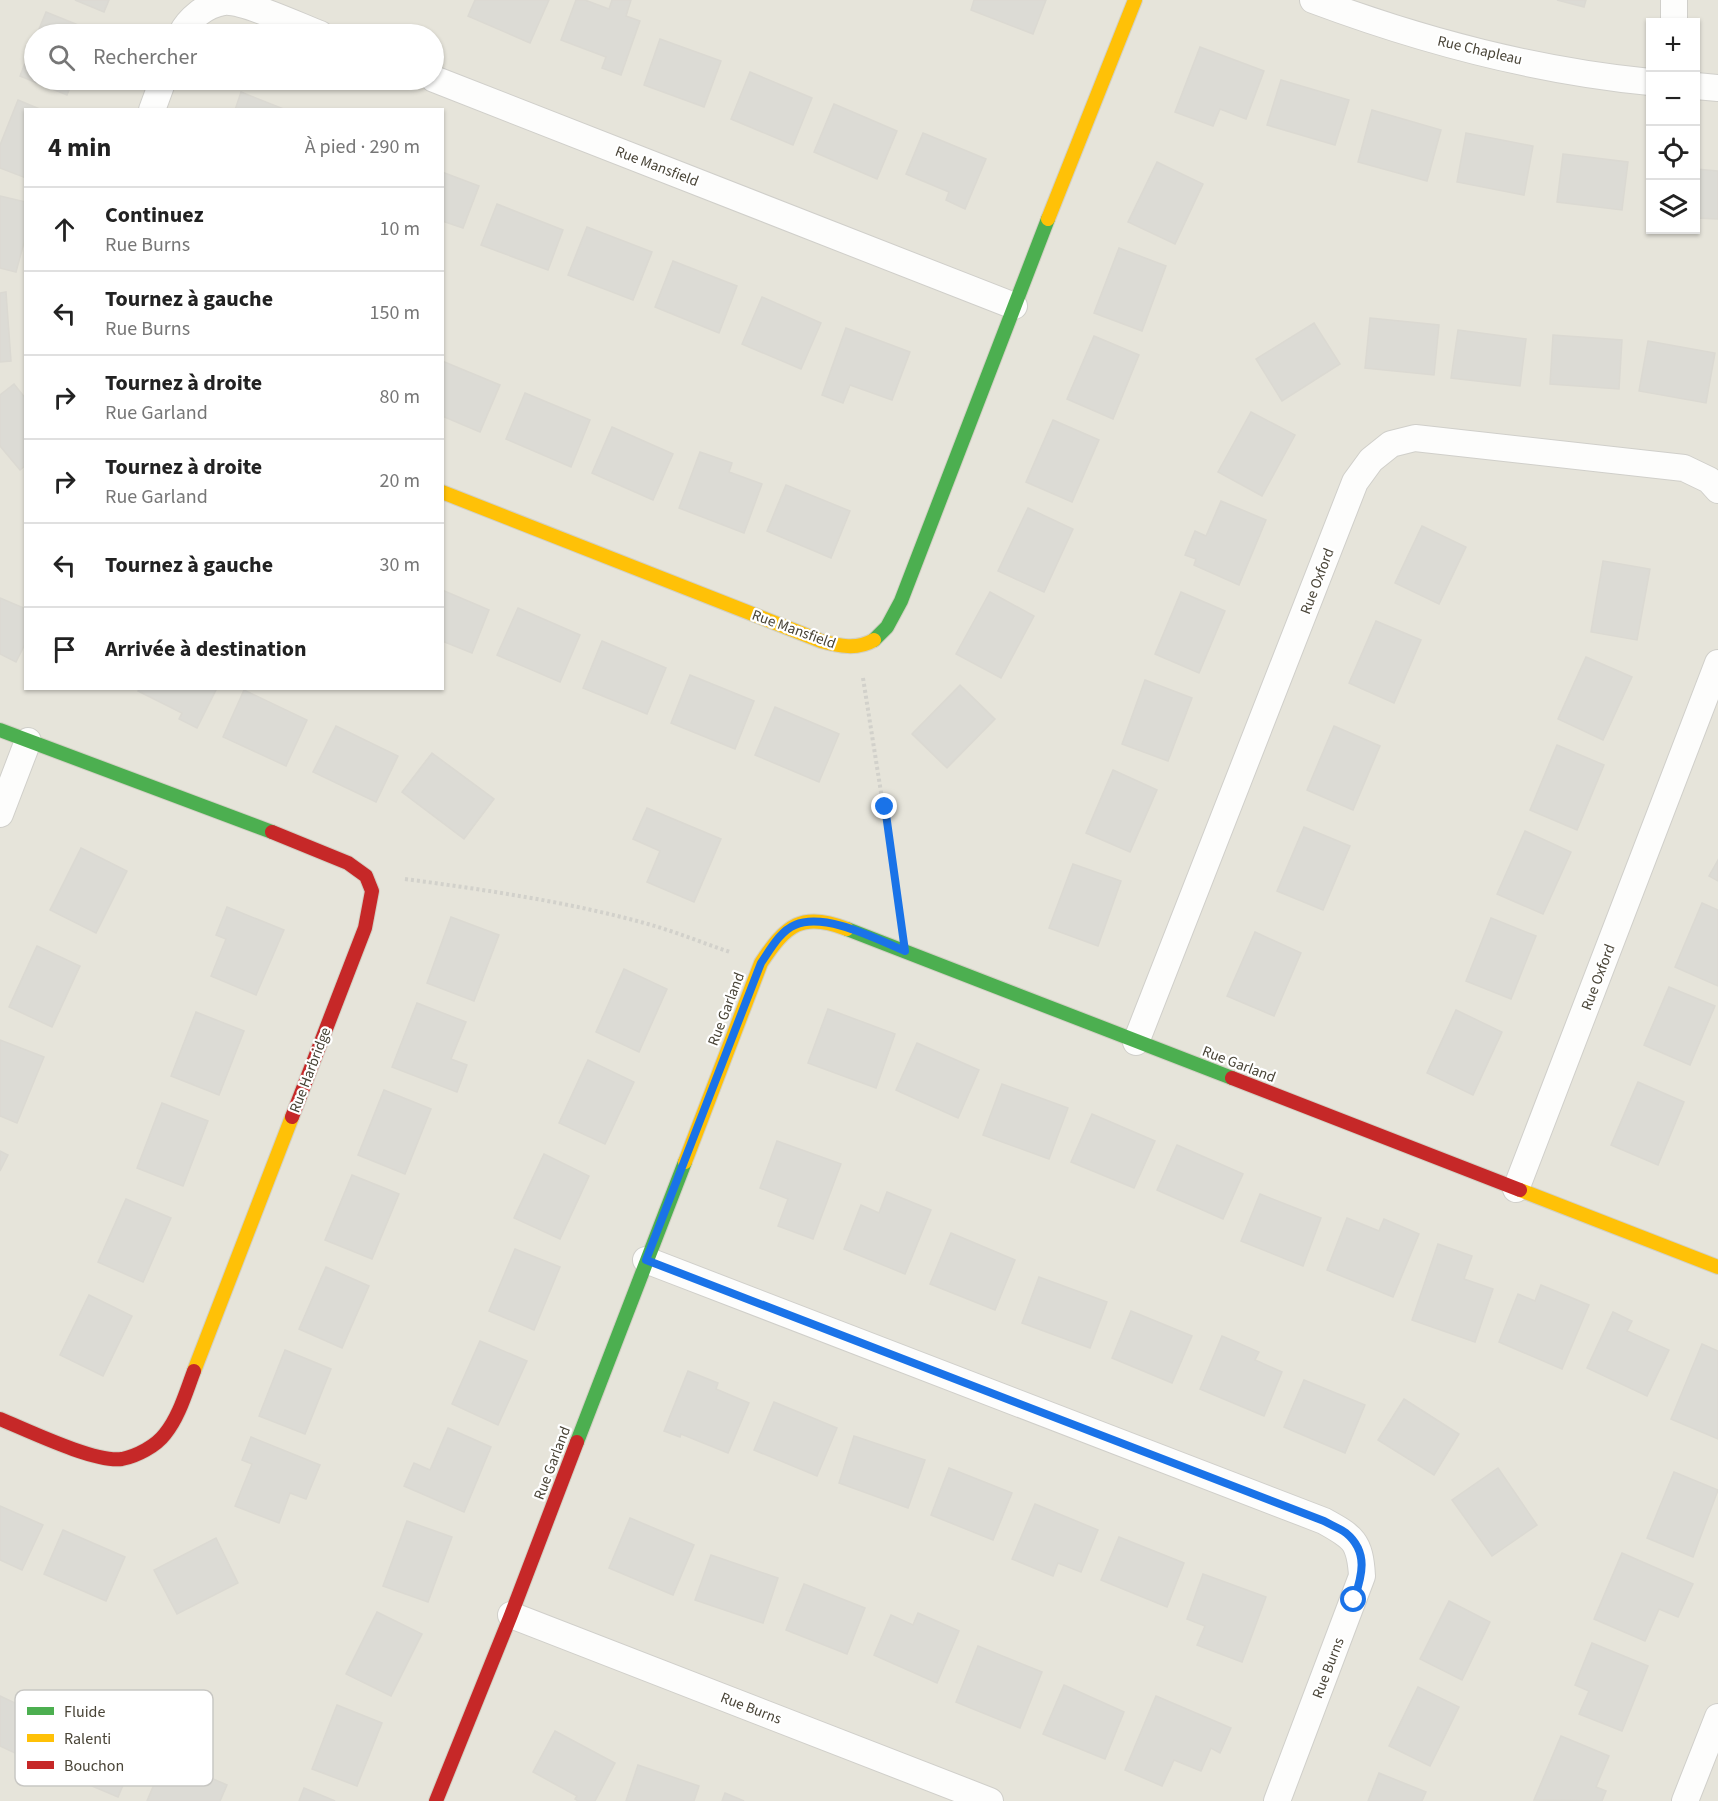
<!DOCTYPE html>
<html lang="fr">
<meta charset="utf-8">
<style>
body{margin:0;font-family:"Source Sans 3",sans-serif;background:#f6f6f6;color:#222}
.controls{position:absolute;right:18px;top:18px;display:grid;overflow:hidden;border-radius:0px;box-shadow:0 2px 4px #0004}
.controls button{width:54px;height:54px;display:grid;place-items:center;padding:0;border:0;border-bottom:2px solid #e0e0e0;background:#fff;color:#222;font:30px sans-serif}
.stop{position:absolute;width:18px;height:18px;margin:-14px;border:4px solid #1a73e8;border-radius:50%;background:#fff}
.stop.end{background:#1a73e8;border-color:#fff;box-shadow:0 2px 6px #0008}
.list{margin:0;padding:0;list-style:none}
h2{display:flex;justify-content:space-between;align-items:center;height:78px;margin:0;padding:0 24px;font-size:26px}
h2 small{font-size:20px;font-weight:400;color:#767676}
.list li{display:grid;grid-template-columns:39px 1fr auto;gap:18px;align-items:center;box-sizing:border-box;height:84px;padding:0 24px;border-top:2px solid #e0e0e0}
.list b{display:block;font-size:22px;white-space:nowrap}
.list p{margin:0;font-size:20px;white-space:nowrap;color:#767676}
.list em{font-size:20px;font-style:normal;color:#767676}
.icon{flex:none;width:33px;height:33px;fill:none;stroke:currentColor;stroke-width:2;stroke-linecap:round;stroke-linejoin:round}
.map{position:relative;flex:none;width:1718px;height:1801px;overflow:hidden}
.search{position:absolute;background:#fff;box-shadow:0 2px 4px #0004;left:24px;top:24px;width:420px;height:66px;display:flex;align-items:center;gap:15px;box-sizing:border-box;padding:0 21px;border-radius:33px;color:#767676;font-size:22px}
.panel{position:absolute;background:#fff;box-shadow:0 2px 4px #0004;left:24px;top:108px;width:420px;height:582px;border-radius:0px}
.map>svg:first-child{display:block}
.residential{fill:#e6e4da;fill-rule:evenodd}
.building{fill:#dcdbd5;stroke:#dbd9d2;stroke-width:1.5}
.lines{fill:none;stroke-linecap:round;stroke-linejoin:round}
.street-casing{stroke:#d0cfca;stroke-width:28}
.fast-casing{stroke:#d2d0c4;stroke-width:16}
.slow-casing{stroke:#d2d0c4;stroke-width:16}
.jam-casing{stroke:#d2d0c4;stroke-width:16}
.path{stroke:#d2d1cb;stroke-width:4;stroke-dasharray:3 3;stroke-linecap:butt}
.street{stroke:#fdfdfc;stroke-width:26}
.fast{stroke:#4caf50;stroke-width:14}
.slow{stroke:#ffc107;stroke-width:14}
.jam{stroke:#c62828;stroke-width:14}
.route{stroke:#1a73e8;stroke-width:8}
.labels{text-anchor:middle;stroke-width:4.5;stroke-linejoin:round;paint-order:stroke}
.street-label{font-size:15px;fill:#494437;stroke:#fff}
.key{fill:#fff;stroke:#c8c7c3;stroke-width:1.5}
.key-label{font-size:16px;fill:#494437}
</style>
<div class="map">
<svg width="1718" height="1801" viewBox="0 0 1718 1801">
<rect width="100%" height="100%" fill="#f2f2ed"/>
<path class="residential" d="M0 0H1718V1801H0ZM1650 22H1696V230H1650ZM34 34H434V80H34ZM26 110H442V688H26Z"/>
<g class="building">
<path d="M75 0H109L104 12Z"/>
<path d="M475 0H549L530 43 468 16Z"/>
<path d="M576 0H585L609 9 612 0H631L626 16 640 21 621 75 602 68 606 57 561 40Z"/>
<path d="M974 0H1046L1033 34 971 10Z"/>
<path d="M1557 0H1586L1584 7Z"/>
<path d="M46 12 93 31 92 34H37Z"/>
<path d="M660 39 721 61 704 107 644 85Z"/>
<path d="M34 40V80H73L67 95 20 76Z"/>
<path d="M1200 47 1264 71 1246 119 1220 109 1213 126 1175 112Z"/>
<path d="M750 72 812 98 793 145 731 119Z"/>
<path d="M1281 80 1349 100 1335 145 1267 125Z"/>
<path d="M241 92 286 110H235Z"/>
<path d="M18 100 42 110H26V178L0 168V145Z"/>
<path d="M834 104 897 131 877 179 814 152Z"/>
<path d="M1372 110 1441 130 1427 181 1358 162Z"/>
<path d="M923 133 986 159 965 209 946 200 949 192 906 174Z"/>
<path d="M1466 133 1533 146 1524 195 1457 182Z"/>
<path d="M1563 154 1628 162 1622 210 1557 202Z"/>
<path d="M1157 162 1203 184 1175 244 1128 222Z"/>
<path d="M1696 169 1718 171V219L1696 218Z"/>
<path d="M442 172 479 186 463 228 442 221Z"/>
<path d="M0 196 26 202V235L16 272 0 268Z"/>
<path d="M497 204 563 230 548 270 481 245Z"/>
<path d="M587 227 652 252 633 300 568 275Z"/>
<path d="M1119 248 1166 266 1142 331 1094 313Z"/>
<path d="M673 261 737 286 719 333 655 307Z"/>
<path d="M6 292 11 361 0 362V293Z"/>
<path d="M762 297 821 323 801 369 742 344Z"/>
<path d="M1370 318 1439 325 1434 375 1365 368Z"/>
<path d="M1314 323 1340 364 1282 401 1256 359Z"/>
<path d="M846 328 910 352 892 400 850 385 843 403 822 395Z"/>
<path d="M1458 330 1526 339 1520 386 1451 378Z"/>
<path d="M1553 335 1622 340 1619 389 1550 384Z"/>
<path d="M1094 336 1139 355 1113 419 1067 399Z"/>
<path d="M1648 341 1715 353 1706 403 1639 391Z"/>
<path d="M442 361 500 385 480 432 442 416Z"/>
<path d="M14 384 26 399V465L20 470 0 446V395Z"/>
<path d="M525 393 590 420 571 467 506 439Z"/>
<path d="M1251 412 1295 435 1262 496 1218 472Z"/>
<path d="M1053 420 1099 440 1072 502 1026 482Z"/>
<path d="M612 427 673 454 653 500 592 473Z"/>
<path d="M700 452 732 463 729 472 762 484 744 533 679 508Z"/>
<path d="M786 485 850 511 831 558 767 531Z"/>
<path d="M1221 501 1266 520 1239 585 1194 565 1196 559 1185 555 1195 531 1206 536Z"/>
<path d="M1028 508 1073 529 1044 592 998 571Z"/>
<path d="M1422 526 1466 547 1439 604 1395 583Z"/>
<path d="M1603 561 1650 569 1637 640 1591 632Z"/>
<path d="M442 590 489 610 472 653 442 641Z"/>
<path d="M990 592 1034 616 1001 678 956 654Z"/>
<path d="M1181 592 1225 611 1199 673 1155 654Z"/>
<path d="M0 598 26 609V642L16 662 0 654Z"/>
<path d="M518 608 580 635 560 682 497 655Z"/>
<path d="M1376 621 1421 640 1394 703 1349 683Z"/>
<path d="M602 641 666 668 647 714 583 688Z"/>
<path d="M1586 657 1632 677 1603 740 1558 719Z"/>
<path d="M690 675 754 701 735 749 671 723Z"/>
<path d="M1145 680 1192 698 1168 761 1122 744Z"/>
<path d="M960 685 995 719 947 768 912 734Z"/>
<path d="M139 688H217L197 728 179 719 182 713 138 691Z"/>
<path d="M244 690 307 720 286 766 223 737Z"/>
<path d="M775 707 839 734 819 782 755 755Z"/>
<path d="M336 726 398 756 376 802 313 772Z"/>
<path d="M1334 726 1380 746 1353 810 1307 790Z"/>
<path d="M1557 745 1604 765 1577 830 1530 810Z"/>
<path d="M432 753 494 799 464 839 402 792Z"/>
<path d="M1113 770 1157 790 1130 852 1086 833Z"/>
<path d="M647 808 721 839 694 902 647 882 660 851 633 839Z"/>
<path d="M1304 827 1350 846 1323 910 1277 891Z"/>
<path d="M1525 831 1571 852 1543 914 1497 894Z"/>
<path d="M81 848 127 871 96 933 50 910Z"/>
<path d="M1718 860V881L1709 876Z"/>
<path d="M1073 864 1121 881 1098 946 1049 928Z"/>
<path d="M1702 903 1718 910V986L1675 967Z"/>
<path d="M227 907 284 930 256 995 211 976 226 939 216 935Z"/>
<path d="M451 917 499 935 474 1001 427 983Z"/>
<path d="M1491 918 1536 936 1511 999 1466 981Z"/>
<path d="M1255 932 1301 953 1274 1016 1227 996Z"/>
<path d="M37 946 80 966 52 1027 9 1007Z"/>
<path d="M624 969 667 989 639 1052 596 1032Z"/>
<path d="M1669 987 1715 1006 1690 1065 1644 1045Z"/>
<path d="M417 1003 466 1022 451 1059 467 1065 457 1092 392 1067Z"/>
<path d="M828 1009 895 1034 876 1088 808 1063Z"/>
<path d="M1456 1010 1502 1032 1473 1095 1427 1073Z"/>
<path d="M196 1012 244 1031 219 1095 171 1076Z"/>
<path d="M0 1040 44 1057 17 1123 0 1116Z"/>
<path d="M917 1043 979 1070 958 1118 896 1090Z"/>
<path d="M588 1060 634 1082 605 1144 559 1123Z"/>
<path d="M1638 1082 1684 1102 1658 1165 1611 1145Z"/>
<path d="M1002 1084 1068 1108 1049 1159 983 1135Z"/>
<path d="M384 1090 431 1109 405 1174 358 1155Z"/>
<path d="M162 1103 208 1121 183 1186 137 1168Z"/>
<path d="M1092 1114 1155 1141 1134 1188 1071 1162Z"/>
<path d="M777 1141 841 1164 813 1239 778 1226 788 1199 760 1188Z"/>
<path d="M1177 1145 1243 1174 1223 1219 1157 1190Z"/>
<path d="M0 1151 8 1155 0 1171Z"/>
<path d="M544 1154 589 1176 560 1239 514 1218Z"/>
<path d="M352 1175 399 1194 372 1259 325 1240Z"/>
<path d="M887 1192 931 1210 905 1274 844 1249 861 1205 879 1213Z"/>
<path d="M1260 1194 1321 1218 1303 1266 1241 1241Z"/>
<path d="M126 1199 171 1218 143 1282 98 1262Z"/>
<path d="M1347 1218 1379 1231 1384 1219 1419 1234 1393 1297 1327 1270Z"/>
<path d="M951 1233 1015 1260 995 1310 930 1284Z"/>
<path d="M1438 1244 1472 1256 1464 1279 1493 1289 1475 1342 1412 1320Z"/>
<path d="M515 1249 560 1267 534 1330 489 1311Z"/>
<path d="M326 1267 369 1286 342 1348 299 1329Z"/>
<path d="M1039 1277 1107 1302 1090 1348 1022 1323Z"/>
<path d="M1541 1285 1589 1305 1562 1369 1499 1342 1518 1294 1535 1301Z"/>
<path d="M89 1295 132 1316 103 1376 60 1355Z"/>
<path d="M1131 1311 1192 1336 1172 1383 1112 1358Z"/>
<path d="M1613 1312 1632 1321 1627 1331 1669 1350 1647 1396 1587 1368Z"/>
<path d="M1222 1336 1259 1352 1255 1360 1282 1372 1264 1416 1200 1389Z"/>
<path d="M480 1341 527 1361 498 1425 452 1404Z"/>
<path d="M1702 1344 1718 1351V1439L1671 1419Z"/>
<path d="M285 1350 331 1369 305 1434 259 1416Z"/>
<path d="M688 1371 718 1383 716 1389 749 1403 728 1453 681 1434 680 1437 664 1431Z"/>
<path d="M1304 1380 1365 1405 1345 1453 1284 1427Z"/>
<path d="M1404 1399 1459 1434 1434 1475 1378 1440Z"/>
<path d="M774 1402 837 1428 817 1476 754 1450Z"/>
<path d="M448 1428 491 1447 464 1512 404 1486 414 1463 430 1470Z"/>
<path d="M854 1436 925 1460 908 1508 839 1483Z"/>
<path d="M251 1437 320 1465 306 1499 290 1493 279 1523 235 1506 252 1464 242 1460Z"/>
<path d="M949 1468 1012 1493 993 1540 931 1515Z"/>
<path d="M1498 1468 1537 1525 1492 1556 1452 1500Z"/>
<path d="M1674 1472 1718 1490 1693 1557 1647 1538Z"/>
<path d="M1035 1504 1098 1530 1081 1572 1058 1563 1053 1576 1012 1559Z"/>
<path d="M0 1506 43 1525 22 1570 0 1560Z"/>
<path d="M630 1518 694 1545 673 1595 609 1568Z"/>
<path d="M407 1521 452 1537 428 1602 383 1586Z"/>
<path d="M63 1530 125 1557 106 1601 44 1574Z"/>
<path d="M1119 1537 1184 1563 1167 1607 1101 1580Z"/>
<path d="M216 1538 238 1583 177 1614 154 1570Z"/>
<path d="M1622 1553 1693 1584 1678 1617 1659 1609 1645 1641 1594 1619Z"/>
<path d="M711 1555 778 1578 763 1623 695 1600Z"/>
<path d="M1203 1574 1266 1597 1242 1662 1197 1645 1205 1626 1187 1619Z"/>
<path d="M804 1584 865 1608 847 1654 786 1630Z"/>
<path d="M1449 1601 1490 1622 1462 1680 1420 1659Z"/>
<path d="M377 1612 422 1634 391 1696 346 1674Z"/>
<path d="M918 1613 959 1631 937 1683 874 1655 891 1615 913 1625Z"/>
<path d="M1592 1643 1648 1666 1622 1731 1579 1714 1589 1691 1575 1685Z"/>
<path d="M978 1646 1042 1672 1020 1728 956 1702Z"/>
<path d="M1064 1685 1124 1712 1105 1759 1043 1734Z"/>
<path d="M1418 1687 1459 1707 1430 1766 1389 1746Z"/>
<path d="M0 1696 53 1721 34 1762 0 1746Z"/>
<path d="M1156 1696 1231 1728 1220 1753 1211 1748 1201 1771 1174 1760 1162 1786 1125 1770Z"/>
<path d="M337 1705 382 1723 357 1786 312 1769Z"/>
<path d="M74 1723 138 1750 118 1797 54 1770Z"/>
<path d="M555 1731 615 1763 595 1801H578L575 1799 577 1796 533 1772Z"/>
<path d="M1561 1736 1609 1756 1596 1787 1606 1791 1602 1801 1534 1800Z"/>
<path d="M165 1758 227 1785 220 1801H147Z"/>
<path d="M638 1765 699 1786 694 1801H626Z"/>
<path d="M1379 1773 1426 1792 1422 1801H1368Z"/>
<path d="M304 1788 335 1801H299Z"/>
<path d="M725 1793 744 1801H722Z"/>
</g>
<g class="lines">
<g class="street-casing">
<g id="street">
<path d="M1313 0C1420 40 1537 71 1650 82"/>
<path d="M1674 0V22"/>
<path d="M181 34C189 19 205 5 224 2 243 0 299 26 320 34"/>
<path d="M434 79 1014 306"/>
<path d="M1696 86 1718 88"/>
<path d="M152 110 163 80"/>
<path d="M0 814 28 741"/>
<path d="M1136 1042 1355 482 1371 460 1391 444 1415 438 1684 468 1709 480 1718 490"/>
<path d="M1516 1189 1718 663"/>
<path d="M646 1260 1324 1521C1353 1537 1360 1541 1362 1576L1277 1801"/>
<path d="M511 1615 990 1801"/>
<path d="M1685 1801 1718 1717"/>
</g>
</g>
<g class="fast-casing">
<g id="fast">
<path d="M874 640 887 627 901 601 1048 219"/>
<path d="M0 730 272 832"/>
<path d="M847 929 1232 1078"/>
<path d="M577 1442 685 1162"/>
</g>
</g>
<g class="slow-casing">
<g id="slow">
<path d="M1048 219 1135 0"/>
<path d="M442 492 821 641C839 646 857 650 874 640"/>
<path d="M685 1162 761 963C786 925 802 911 847 929"/>
<path d="M1520 1190 1718 1267"/>
<path d="M194 1371 292 1117"/>
</g>
</g>
<g class="jam-casing">
<g id="jam">
<path d="M272 832 348 863 366 876 372 891 365 928 292 1117"/>
<path d="M1232 1078 1520 1190"/>
<path d="M0 1419C27 1430 95 1463 122 1459 137 1456 156 1446 165 1434 179 1417 186 1392 194 1371"/>
<path d="M436 1801 511 1615 577 1442"/>
</g>
</g>
<g class="path">
<path d="M863 678 900 913"/>
<path d="M405 879C487 890 569 902 648 924 676 932 703 943 730 952"/>
</g>
<use href="#street" class="street"/>
<use href="#fast" class="fast"/>
<use href="#slow" class="slow"/>
<use href="#jam" class="jam"/>
</g>
<g class="lines">
<path class="route" d="M885 807 905 951C876 939 825 912 795 925 780 931 770 950 761 963L646 1260 1324 1521C1331 1525 1339 1528 1346 1533 1369 1552 1362 1576 1354 1600"/>
</g>
<g class="labels">
<g class="street-label">
<text transform="translate(1480 50) rotate(13)" y="5">Rue Chapleau</text>
<text transform="translate(657 166) rotate(21)" y="5">Rue Mansfield</text>
<text transform="translate(1317 581) rotate(-69)" y="5">Rue Oxford</text>
<text transform="translate(794 629) rotate(20)" y="5">Rue Mansfield</text>
<text transform="translate(1598 977) rotate(-69)" y="5">Rue Oxford</text>
<text transform="translate(726 1009) rotate(-69)" y="5">Rue Garland</text>
<text transform="translate(1239 1064) rotate(21)" y="5">Rue Garland</text>
<text transform="translate(310 1070) rotate(-69)" y="5">Rue Harbridge</text>
<text transform="translate(552 1463) rotate(-69)" y="5">Rue Garland</text>
<text transform="translate(1328 1668) rotate(-69)" y="5">Rue Burns</text>
<text transform="translate(751 1708) rotate(21)" y="5">Rue Burns</text>
</g>
</g>
<rect x="15" y="1690" width="198" height="96" rx="9" class="key"/>
<rect x="27" y="1707" width="27" height="8" fill="#4caf50"/>
<rect x="27" y="1734" width="27" height="8" fill="#ffc107"/>
<rect x="27" y="1761" width="27" height="8" fill="#c62828"/>
<g class="key-label">
<text x="64" y="1717">Fluide</text>
<text x="64" y="1744">Ralenti</text>
<text x="64" y="1771">Bouchon</text>
</g>
</svg>
<div class="controls">
<button>+</button>
<button>−</button>
<button><svg class="icon" aria-label="locate" viewBox="0 0 24 24"><circle cx="12" cy="12" r="6"/><path d="M12 2v4M12 18v4M2 12h4M18 12h4"/></svg></button>
<button><svg class="icon" aria-label="layers" viewBox="0 0 24 24"><path d="M12 4l9 5-9 5-9-5zM3 14l9 5 9-5"/></svg></button>
</div>
<div class="stop" style="left:1354px;top:1600px"></div>
<div class="stop end" style="left:885px;top:807px"></div>
<div class="search"><svg class="icon" aria-label="search" viewBox="0 0 24 24"><circle cx="10" cy="10" r="6"/><path d="M15 15l6 6"/></svg>Rechercher</div>
<section class="panel">
<h2>4 min<small>À pied · 290 m</small></h2>
<ul class="list">
<li><svg class="icon" aria-label="ahead" viewBox="0 0 24 24"><path d="M12 20V5M6 11l6-6 6 6"/></svg><div><b>Continuez</b><p>Rue Burns</p></div><em>10 m</em></li>
<li><svg class="icon" aria-label="left" viewBox="0 0 24 24"><path d="M17 20v-9H6M10 6l-5 5 5 5"/></svg><div><b>Tournez à gauche</b><p>Rue Burns</p></div><em>150 m</em></li>
<li><svg class="icon" aria-label="right" viewBox="0 0 24 24"><path d="M7 20v-9h11M14 6l5 5-5 5"/></svg><div><b>Tournez à droite</b><p>Rue Garland</p></div><em>80 m</em></li>
<li><svg class="icon" aria-label="right" viewBox="0 0 24 24"><path d="M7 20v-9h11M14 6l5 5-5 5"/></svg><div><b>Tournez à droite</b><p>Rue Garland</p></div><em>20 m</em></li>
<li><svg class="icon" aria-label="left" viewBox="0 0 24 24"><path d="M17 20v-9H6M10 6l-5 5 5 5"/></svg><div><b>Tournez à gauche</b></div><em>30 m</em></li>
<li><svg class="icon" aria-label="arrive" viewBox="0 0 24 24"><path d="M6 21V4h12l-3 4 3 4H6"/></svg><div><b>Arrivée à destination</b></div></li>
</ul>
</section>
</div>
